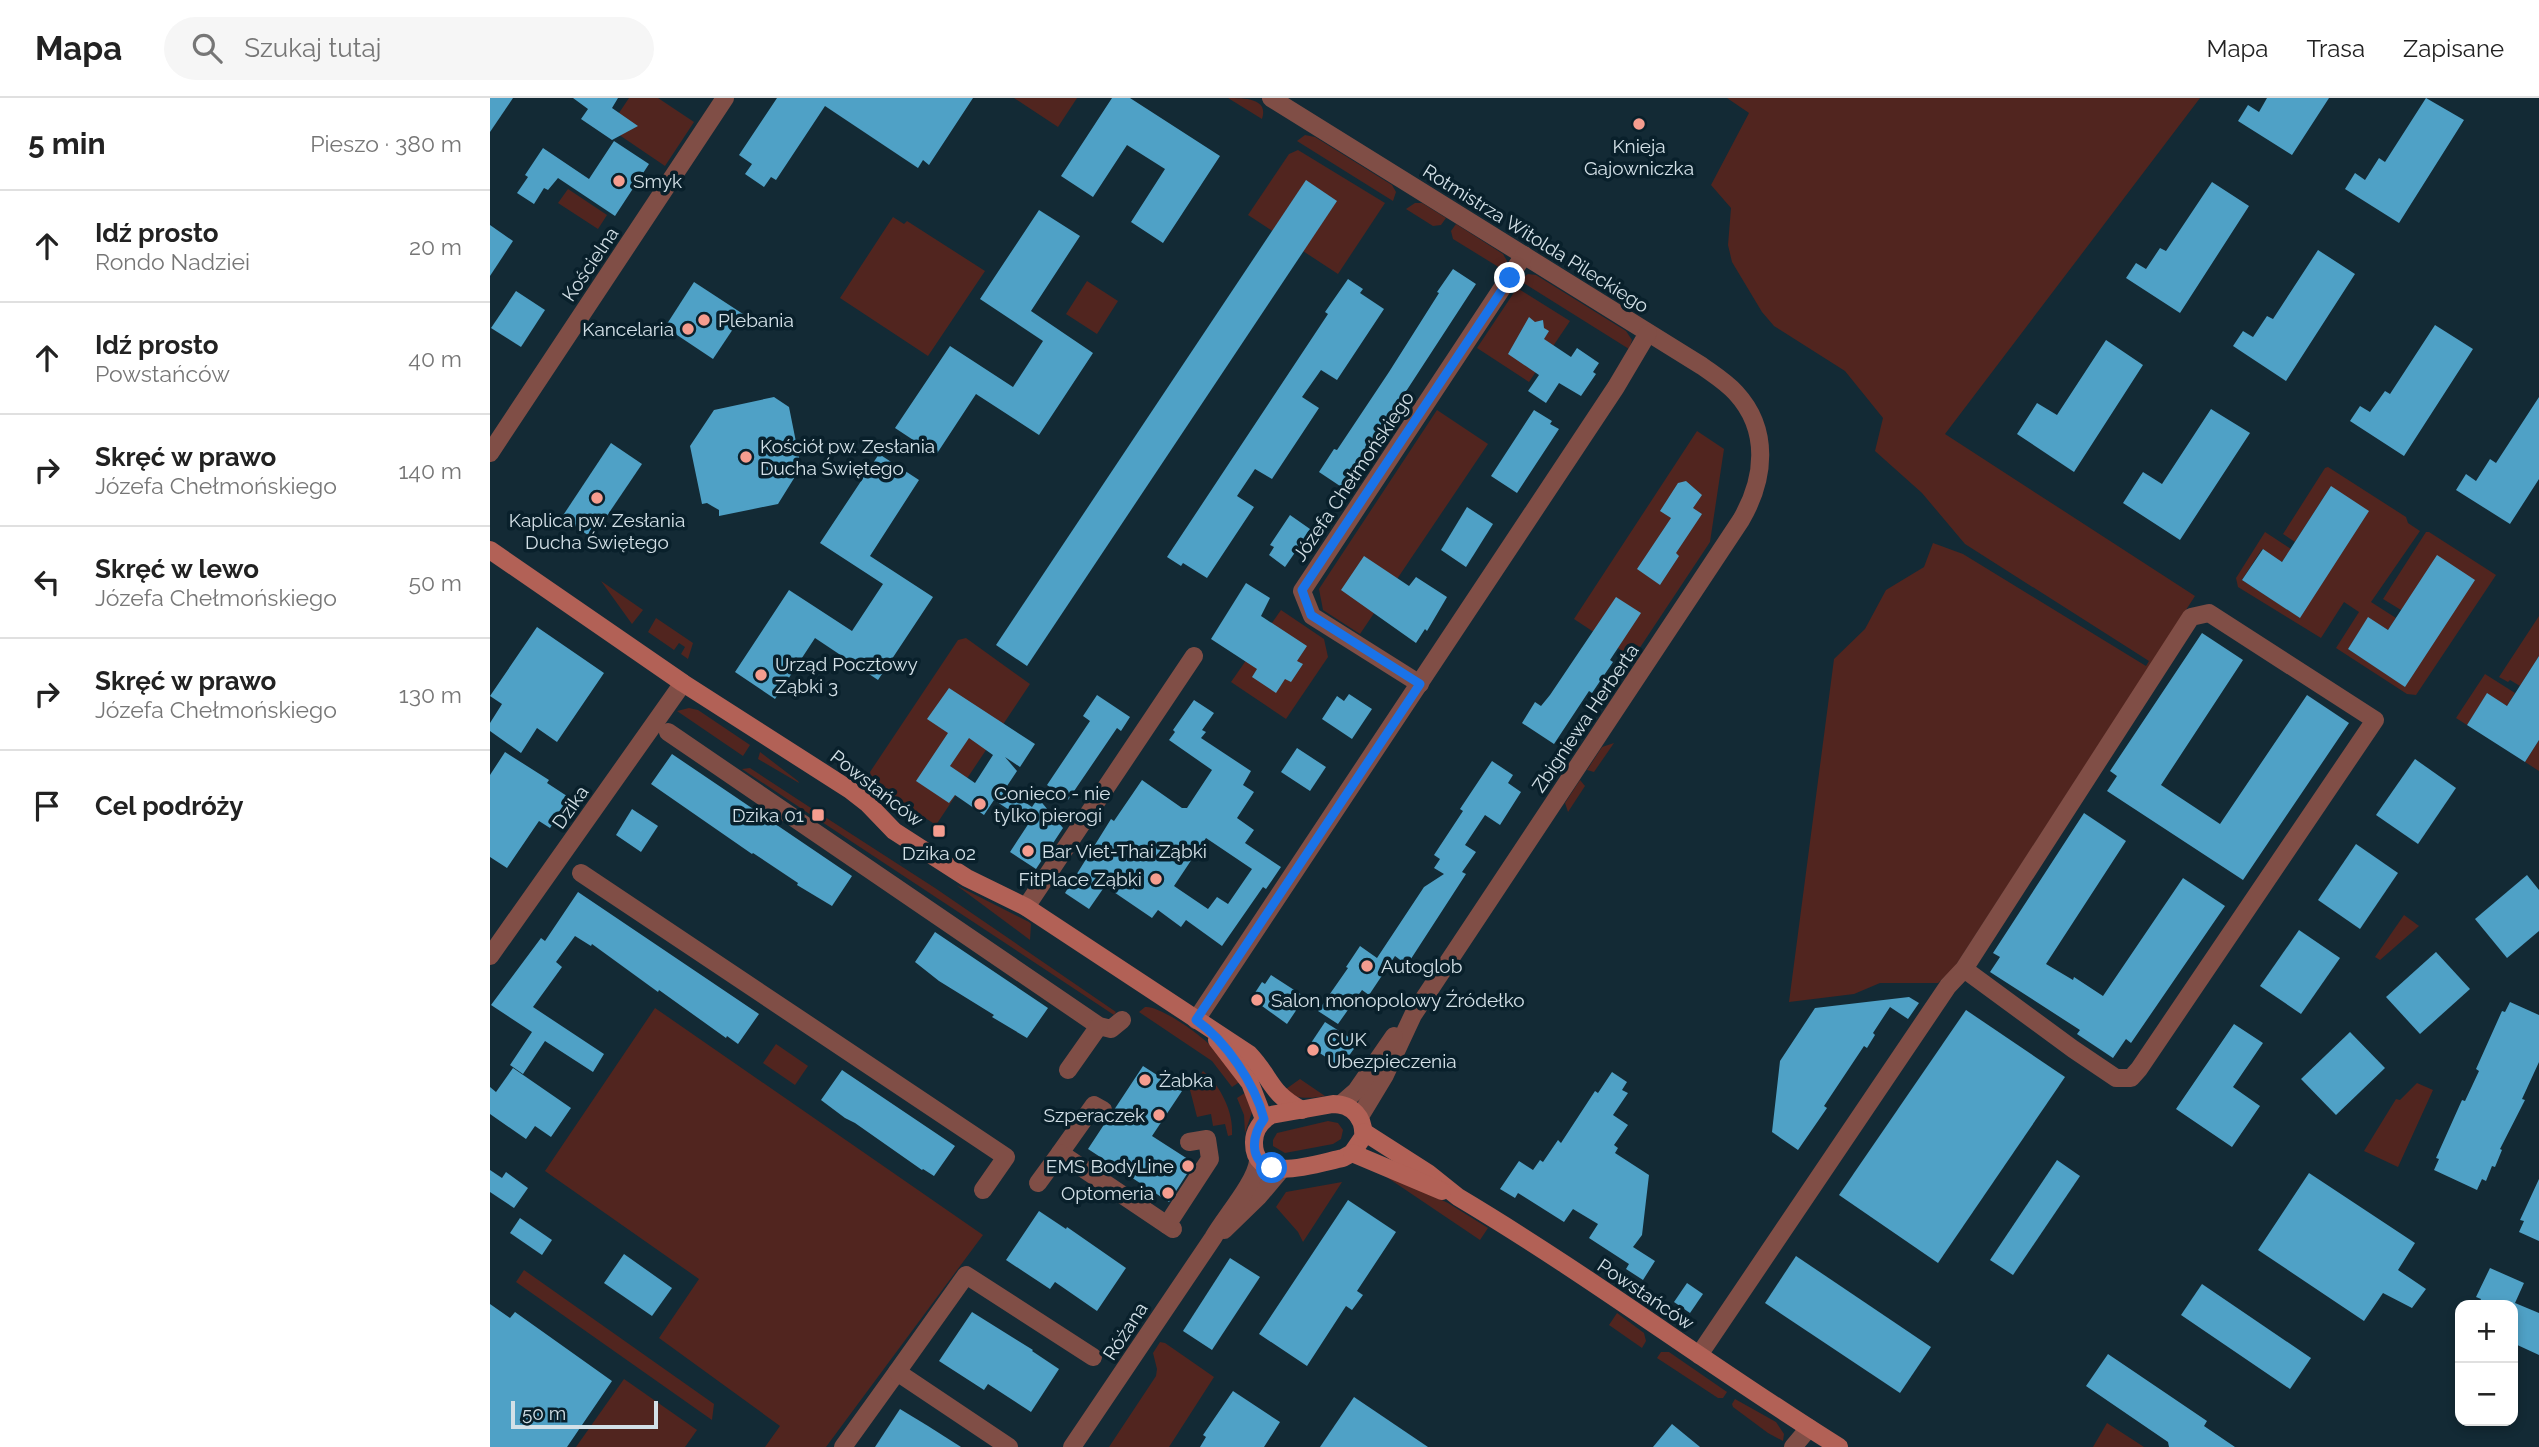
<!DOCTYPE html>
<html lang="pl">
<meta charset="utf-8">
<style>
body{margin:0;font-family:Raleway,sans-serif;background:#f6f6f6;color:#222}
.controls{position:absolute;right:21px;bottom:21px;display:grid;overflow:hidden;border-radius:14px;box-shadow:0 4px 10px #0003}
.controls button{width:63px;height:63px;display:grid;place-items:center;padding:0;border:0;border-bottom:2px solid #e0e0e0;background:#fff;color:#222;font:35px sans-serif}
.scale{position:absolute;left:21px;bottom:18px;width:147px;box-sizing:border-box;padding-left:7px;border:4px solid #d3e0e7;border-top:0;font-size:19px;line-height:24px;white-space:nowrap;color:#d3e0e7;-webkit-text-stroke:5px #09202b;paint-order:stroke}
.stop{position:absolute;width:21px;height:21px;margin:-16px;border:5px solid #1a73e8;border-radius:50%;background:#fff}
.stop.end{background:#1a73e8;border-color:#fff;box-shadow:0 2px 7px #0008}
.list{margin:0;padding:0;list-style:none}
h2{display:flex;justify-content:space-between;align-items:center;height:91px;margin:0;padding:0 28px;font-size:30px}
h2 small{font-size:23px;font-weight:400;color:#767676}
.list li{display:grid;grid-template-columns:46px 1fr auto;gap:21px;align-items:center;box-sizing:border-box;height:112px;padding:0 28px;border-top:2px solid #e0e0e0}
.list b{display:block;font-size:26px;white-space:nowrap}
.list p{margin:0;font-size:23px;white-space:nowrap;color:#767676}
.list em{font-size:23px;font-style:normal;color:#767676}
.icon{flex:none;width:38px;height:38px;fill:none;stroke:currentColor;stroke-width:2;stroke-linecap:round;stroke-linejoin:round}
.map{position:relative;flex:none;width:2049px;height:1349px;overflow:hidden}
header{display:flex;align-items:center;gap:42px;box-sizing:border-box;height:98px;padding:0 35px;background:#fff;border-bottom:2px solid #e0e0e0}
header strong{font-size:33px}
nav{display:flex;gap:38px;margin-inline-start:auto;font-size:24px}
.search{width:490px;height:63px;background:#f6f6f6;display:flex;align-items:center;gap:18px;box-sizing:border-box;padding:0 24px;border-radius:38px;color:#767676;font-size:26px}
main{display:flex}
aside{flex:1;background:#fff}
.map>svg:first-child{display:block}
.green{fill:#51251f}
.building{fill:#4fa1c6;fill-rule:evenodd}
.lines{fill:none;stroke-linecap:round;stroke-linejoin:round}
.street{stroke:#804e46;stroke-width:18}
.secondary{stroke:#b26156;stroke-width:18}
.route{stroke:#1a73e8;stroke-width:9}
.poi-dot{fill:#f59d8f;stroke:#09202b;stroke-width:2.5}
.labels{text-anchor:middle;stroke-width:7;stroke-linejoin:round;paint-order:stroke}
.poi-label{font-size:19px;fill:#d3e0e7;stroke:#09202b;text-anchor:start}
.street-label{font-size:19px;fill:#d3e0e7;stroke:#09202b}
</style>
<header>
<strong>Mapa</strong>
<div class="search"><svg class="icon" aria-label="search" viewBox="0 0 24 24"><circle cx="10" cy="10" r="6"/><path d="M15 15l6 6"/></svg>Szukaj tutaj</div>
<nav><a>Mapa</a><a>Trasa</a><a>Zapisane</a></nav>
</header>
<main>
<aside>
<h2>5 min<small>Pieszo · 380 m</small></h2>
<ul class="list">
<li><svg class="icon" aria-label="ahead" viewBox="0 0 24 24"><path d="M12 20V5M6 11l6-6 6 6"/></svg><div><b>Idź prosto</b><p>Rondo Nadziei</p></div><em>20 m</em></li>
<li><svg class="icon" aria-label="ahead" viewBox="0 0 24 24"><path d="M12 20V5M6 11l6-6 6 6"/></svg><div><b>Idź prosto</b><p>Powstańców</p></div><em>40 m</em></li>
<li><svg class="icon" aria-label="right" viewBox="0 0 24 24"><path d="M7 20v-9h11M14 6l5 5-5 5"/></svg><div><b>Skręć w prawo</b><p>Józefa Chełmońskiego</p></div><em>140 m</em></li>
<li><svg class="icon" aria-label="left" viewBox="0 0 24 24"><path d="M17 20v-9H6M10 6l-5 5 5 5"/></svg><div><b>Skręć w lewo</b><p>Józefa Chełmońskiego</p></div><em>50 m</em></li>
<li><svg class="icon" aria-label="right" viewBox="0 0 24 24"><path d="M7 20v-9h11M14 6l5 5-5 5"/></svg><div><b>Skręć w prawo</b><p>Józefa Chełmońskiego</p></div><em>130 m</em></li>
<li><svg class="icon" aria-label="arrive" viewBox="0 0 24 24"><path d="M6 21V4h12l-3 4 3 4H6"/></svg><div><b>Cel podróży</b></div></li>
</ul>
</aside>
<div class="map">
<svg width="2049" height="1349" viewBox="0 0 2049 1349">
<rect width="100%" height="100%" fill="#132a35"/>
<g class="green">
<path d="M139 0H168L204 24 175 68 119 30Z"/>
<path d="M524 0H587L568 29Z"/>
<path d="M738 0C754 0 779 0 772 21Z"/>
<path d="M1237 0H1710L1455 336 1705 498 1464 870 1448 885H1390L1364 896 1299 904 1344 561 1375 531 1396 492 1434 469 1443 445 1473 456 1656 568 1659 563 1475 446 1432 395 1385 353 1393 320 1355 273 1284 228 1272 214 1242 164 1238 147 1241 110 1221 87 1259 15Z"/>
<path d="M815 37 825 39 902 87 906 94 903 103 807 43Z"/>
<path d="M808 52 895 105 848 176 758 117 799 56Z"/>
<path d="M78 91 117 117 108 131 68 105Z"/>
<path d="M925 105H932L956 120 951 127 943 128 916 111Z"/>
<path d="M403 119 414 126 417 123 495 173 438 258 350 200Z"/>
<path d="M966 126 1013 156 1017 163 1015 173 963 141 961 133Z"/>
<path d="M1038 176 1046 177 1136 233 1142 242 1139 251 1029 182Z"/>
<path d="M597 183 628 203 607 236 576 216Z"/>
<path d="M1027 190 1080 223 1039 284 987 250Z"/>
<path d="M947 312 998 346 870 536 833 512 829 491Z"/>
<path d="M1207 333 1234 351 1220 444 1143 560 1084 521Z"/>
<path d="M1838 369 1916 419 1918 425 1930 433 1881 504 1906 520 1898 532 1878 520 1858 551 1915 588 1911 512 1893 501 1936 434H1939L2006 477 1926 597 1917 596 1846 550 1869 514 1854 504 1831 540 1748 489 1746 480 1775 434 1801 451 1792 464 1772 451 1752 482 1809 519 1841 388 1805 444 1793 436 1835 370Z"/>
<path d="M111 483 153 512 142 526Z"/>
<path d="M791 512 834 541 838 559 796 621 741 584Z"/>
<path d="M2049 518V558L2030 588 2020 582 2018 584 2009 579Z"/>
<path d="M166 520 203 545 198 561 191 556 195 549 189 545 184 552 158 534Z"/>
<path d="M476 540 540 586 446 727 383 686 380 674 468 542Z"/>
<path d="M1995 576 2025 595 2017 608 1997 596 1977 627 1966 620Z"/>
<path d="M199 610 208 612 260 647 253 658 187 613Z"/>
<path d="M2049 642V673L2035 664Z"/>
<path d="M1124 645 1104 674 1097 672 1112 649Z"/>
<path d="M270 654 308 683 309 685 268 661Z"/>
<path d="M260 670 324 712 321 717 252 671Z"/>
<path d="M1090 682 1095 688 1078 714 1075 705Z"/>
<path d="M335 719 445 790 626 914 624 917 332 724Z"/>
<path d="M466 787 539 824 541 826 540 842Z"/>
<path d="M1914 817 1929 828 1890 862 1885 859Z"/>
<path d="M655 909C669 907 711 937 722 949 732 959 741 972 751 983L742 989 722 963 649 914Z"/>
<path d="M165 910 493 1137 336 1349H275L290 1328 169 1240 209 1181 55 1073Z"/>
<path d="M286 946 318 968 305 987 273 965Z"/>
<path d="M713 973C730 987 744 1014 742 1037L738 1038 735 1026 723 1028 721 1016 707 1019 700 992Z"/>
<path d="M810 981 835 998C822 1000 805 1003 796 991Z"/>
<path d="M1927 985 1943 992 1908 1069 1874 1053 1906 1001 1910 1002Z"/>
<path d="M758 993 763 1011 755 1035 754 1017 747 1000Z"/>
<path d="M838 1023 848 1025 853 1032 851 1041 843 1046 795 1055 783 1048V1042L787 1035Z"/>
<path d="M899 1077 958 1105 998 1130 990 1142 898 1080Z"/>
<path d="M852 1084 813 1144 808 1134 786 1109 796 1094Z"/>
<path d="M34 1172 224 1306 222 1322 26 1184Z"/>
<path d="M1127 1215 1154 1235 1156 1243 1152 1250 1119 1227Z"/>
<path d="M670 1244 675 1245 724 1279 679 1349H619L666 1278 667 1271 663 1255Z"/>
<path d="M1171 1254H1179L1237 1294 1233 1300H1228L1167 1260Z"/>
<path d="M134 1281 207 1332 195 1349H86Z"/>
<path d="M1245 1301 1286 1324 1294 1336 1293 1343 1278 1335 1243 1309 1242 1306Z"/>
<path d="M1617 1325 1654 1349H1603Z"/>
</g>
<g class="building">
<path d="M0 0H23L0 34Z"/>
<path d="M83 0H128L122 10 148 28 122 42 91 21 98 11Z"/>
<path d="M287 0H483L439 67 433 62 428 70 335 8 286 82 281 79 274 89 255 76 262 66 249 57Z"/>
<path d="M622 0H640L730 58 673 145 641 124 675 71 637 47 603 99 571 78Z"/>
<path d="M1777 0H1839L1802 57 1748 23 1758 7 1769 14Z"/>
<path d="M1936 0 1974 22 1909 125 1855 91 1865 75 1875 82 1889 60 1895 64Z"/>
<path d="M124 43 159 66 125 118 68 80 58 92 54 90 44 106 27 95 38 79 35 77 53 50 99 81Z"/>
<path d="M816 82 847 103 537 568 506 547Z"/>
<path d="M1722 84 1759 108 1690 215 1636 180 1646 165 1656 171 1670 150 1676 153Z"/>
<path d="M549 112 590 138 541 213 603 255 549 337 486 296 446 357 405 330 460 248 523 289 553 243 490 201Z"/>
<path d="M0 127 23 143 0 178Z"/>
<path d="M1828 152 1865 176 1796 283 1743 248 1753 233 1763 239 1777 218 1783 221Z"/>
<path d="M963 171 986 186 853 390 829 374 844 351 847 352 899 274 949 195 947 194Z"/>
<path d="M858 181 873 191 870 195 894 211 847 282 831 272 812 299 829 310 782 381 765 371 747 398 764 409 717 480 693 465 691 468 677 459 838 216 835 214Z"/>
<path d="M204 184 253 216 223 261 175 229Z"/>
<path d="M26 193 55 212 31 249 1 230Z"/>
<path d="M1039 219 1045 224 1053 222 1054 230 1059 233 1054 241 1081 259 1087 250 1109 265 1103 274 1106 276 1091 298 1069 285 1056 305 1038 293 1049 277 1018 256Z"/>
<path d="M1945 227 1983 251 1914 358 1860 323 1870 308 1880 314 1895 293 1900 296Z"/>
<path d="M1616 242 1653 267 1584 374 1527 336 1547 305 1567 317Z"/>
<path d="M284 299 299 309 311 369 288 406 229 418V412L222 408 217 405 212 406 200 348 224 312Z"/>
<path d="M2049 299V381L2020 426 1966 392 1976 376 1986 383 2000 361 2006 365Z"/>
<path d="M1721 311 1760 335 1690 442 1633 405 1653 374 1672 386Z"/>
<path d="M1044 312 1062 323 1060 326 1069 331 1027 395 1001 378Z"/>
<path d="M121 345 152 366 102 440 72 419Z"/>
<path d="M389 356 429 382 380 458 443 499 388 582 325 540 285 601 245 574 299 492 362 533 393 486 330 445Z"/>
<path d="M1196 383 1212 397 1203 410 1212 416 1186 455 1189 458 1170 487 1147 471 1181 420 1170 413 1188 385Z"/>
<path d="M1841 388 1879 413 1810 520 1752 482 1773 451 1792 464Z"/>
<path d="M977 409 1003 426 976 469 951 452Z"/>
<path d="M800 417 820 431 816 437 820 439 809 455 806 453 795 469 779 457 784 449 780 447Z"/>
<path d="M1947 457 1985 482 1915 589 1858 551 1878 519 1898 532Z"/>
<path d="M874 458 919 488 926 479 957 499 937 533 935 531 926 545 851 492Z"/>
<path d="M756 485 780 500 771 518 817 548 807 563 813 566 801 584 795 581 786 595 762 579 767 571 721 541Z"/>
<path d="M1126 499 1151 515 1120 562 1123 564 1102 595 1099 593 1064 646 1032 625 1045 604 1051 608 1060 597Z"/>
<path d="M47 529 114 575 67 644 47 630 31 655 0 633V625L12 606 0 598Z"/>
<path d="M1712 535 1753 562 1671 687 1730 726 1817 597 1859 625 1753 782 1617 693 1627 678 1620 673Z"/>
<path d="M2049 558V642L2035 664 1977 627 1997 595 2017 608Z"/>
<path d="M459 590 545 646 530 669 515 659 527 673 515 691 542 709 548 700 573 730 546 771 520 754 539 725 504 702 494 717 465 697 459 705 426 683 458 635 437 621ZM479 640 503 657 485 685 460 668Z"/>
<path d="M859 596 882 611 862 641 832 621 847 598 854 603Z"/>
<path d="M607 597 640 619 631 633 627 630 578 702 557 687 600 623 593 618Z"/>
<path d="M704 602 724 615 712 632 716 634 711 640 761 673 753 687 764 694 747 720 764 732 755 745 791 769 776 791 773 789 732 848 696 822 691 829 668 812 662 820 615 788 599 811 575 795 621 721 624 723 652 682 692 710H697L722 672 679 642 685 634 683 632ZM716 740 762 771 738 806 727 799 718 811 684 788Z"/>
<path d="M807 650 836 669 820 693 791 674Z"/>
<path d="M15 654 59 682 57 685 80 700 60 730 49 723 17 770 0 759V677Z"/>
<path d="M182 656 362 778 342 808 307 787 308 785 263 755 262 756 161 686Z"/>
<path d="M1925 661 1966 690 1928 746 1886 717Z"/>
<path d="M1002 663 1023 677 1018 685 1031 694 1010 727 995 717 975 747 986 754 972 774 976 776 917 867 905 858 879 897 872 892 848 926 828 913 858 870 856 869 870 848 887 860 934 789 954 776 944 770 950 761 944 757 973 713 970 711Z"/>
<path d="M142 711 168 728 151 754 126 737Z"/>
<path d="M1594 715 1636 743 1556 866 1583 882 1584 879 1613 898 1693 780 1735 808 1641 945 1636 941 1623 960 1587 936 1590 932 1500 874 1510 859 1503 855Z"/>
<path d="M1866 746 1908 775 1870 831 1828 802Z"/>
<path d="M2037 777 2049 792V833L2017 860 1985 821Z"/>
<path d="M88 794 269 916 248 946 237 938 236 940 169 892 168 894 102 846 101 848 85 838 66 864 72 869 43 909 114 956 103 974 55 943 33 976 20 967 42 934 1 907 51 840 55 843Z"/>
<path d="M1809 832 1850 860 1811 916 1770 888Z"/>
<path d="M445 834 558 910 537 940 502 919 504 917 449 883 425 864Z"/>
<path d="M1946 854 1980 891 1930 936 1896 899Z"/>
<path d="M781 877 815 899 797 926 772 908 759 904 772 884 775 886Z"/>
<path d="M1419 899 1429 905 1418 921 1400 909 1383 935 1385 937 1377 950 1374 948 1334 1008 1337 1010 1308 1052 1282 1034 1290 963 1325 910Z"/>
<path d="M2020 904 2049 917V964L2032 1001 2035 1002 2010 1051 2012 1052 2005 1069 2002 1068 1996 1083 1992 1081 1987 1092 1944 1072 1949 1061 1946 1060 1972 1002 1975 1003 1989 973 1986 971 2012 913 2015 914Z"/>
<path d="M1476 912 1575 979 1448 1165 1349 1097Z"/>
<path d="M835 924 868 945 851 969 819 948Z"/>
<path d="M1744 926 1773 945 1743 989 1770 1008 1742 1049 1686 1011Z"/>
<path d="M1860 934 1895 970 1846 1017 1811 981Z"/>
<path d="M653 968 692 993 662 1038 704 1065 679 1104 598 1051 617 1022 623 1018 624 1012Z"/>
<path d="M23 970 81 1010 61 1039 45 1028 36 1041 0 1016V989L6 994Z"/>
<path d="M352 972 465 1048 444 1078 433 1071 432 1072 365 1025 355 1020 331 1002Z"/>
<path d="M1122 974 1137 984 1132 992 1138 995 1123 1017 1138 1027 1124 1047 1128 1050 1125 1055 1159 1077 1152 1137 1143 1149 1165 1163 1153 1182 1136 1171 1139 1166 1099 1140 1108 1126 1083 1111 1074 1124 1028 1095 1025 1100 1010 1091 1029 1063 1043 1072 1050 1062 1053 1064 1068 1042 1071 1045 1105 993 1108 995Z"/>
<path d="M1567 1062 1590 1078 1523 1177 1500 1162Z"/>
<path d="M0 1072 12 1080 16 1074 38 1090 24 1110 0 1094Z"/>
<path d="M1819 1075 1925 1145 1908 1172 1936 1191 1922 1210 1893 1195 1874 1223 1768 1152Z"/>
<path d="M2049 1081V1143L2029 1134 2034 1123 2030 1122Z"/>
<path d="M858 1102 906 1134 867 1193 873 1197 862 1212 856 1208 817 1268 769 1236Z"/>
<path d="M549 1113 576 1131 577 1129 636 1170 607 1213 565 1184 560 1191 516 1162Z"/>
<path d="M30 1120 62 1142 52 1157 20 1135Z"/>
<path d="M134 1156 182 1190 162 1218 114 1185Z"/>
<path d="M1306 1158 1441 1249 1410 1295 1275 1205Z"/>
<path d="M740 1160 770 1179 722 1252 693 1233Z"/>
<path d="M2000 1170 2034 1185 2025 1205 2049 1215V1257L2023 1245V1207H1988L1991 1201 1986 1199Z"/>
<path d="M1197 1185 1213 1196 1200 1215 1184 1204Z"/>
<path d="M1712 1186 1821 1260 1800 1291 1691 1217Z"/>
<path d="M0 1206 20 1220 25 1214 122 1283 77 1349H0Z"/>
<path d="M482 1214 543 1252 542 1253 569 1271 541 1314 498 1286 494 1292 449 1263Z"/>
<path d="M1618 1256 1717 1323 1714 1328 1745 1349H1679L1678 1344 1596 1288Z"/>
<path d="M743 1293 790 1324 774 1349H710L716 1339 713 1337Z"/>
<path d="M864 1299 938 1349H830Z"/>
<path d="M410 1311 438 1328 471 1349H385Z"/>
<path d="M1182 1326 1210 1349H1163Z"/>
</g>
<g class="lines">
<g class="street">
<path d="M781 0 1212 268C1223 276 1236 284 1246 295 1280 332 1275 381 1251 422L923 917 895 977 869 1020"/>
<path d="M0 355 235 0"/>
<path d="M930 586 822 518 812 493 1034 157"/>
<path d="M178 634 609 928 621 931 632 922"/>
<path d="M91 775 516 1059 493 1092"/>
<path d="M536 809 704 558"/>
<path d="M0 858 193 585"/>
<path d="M706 922 1126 289 1158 235"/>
<path d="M578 972 609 928"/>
<path d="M851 1006 866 993 904 938"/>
<path d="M613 1012 604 1007 570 1055 683 1131"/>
<path d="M548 1085 570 1055"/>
<path d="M677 1127 720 1061 717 1041 699 1044"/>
<path d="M734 1132 769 1098 791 1072"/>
<path d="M1209 1257 1458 888 1474 871 1583 951 1626 980H1641L1649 971 1885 622 1719 515 1701 519 1474 871"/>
<path d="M353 1349 407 1274"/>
<path d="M519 1349 407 1274 476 1177 603 1259"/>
<path d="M582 1349 723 1140C735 1119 766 1084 768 1063"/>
<path d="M1303 1349 1319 1330"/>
</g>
<g class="secondary">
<path d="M0 452 193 585 360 692 378 706 404 733 477 780 536 809 759 956C782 980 779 995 812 1012"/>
<path d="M727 942 760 985 774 1021"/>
<path d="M843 1006C862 1006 875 1020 873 1039L862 1055 853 1060C828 1065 763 1089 764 1044 764 1033 771 1023 781 1017Z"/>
<path d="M874 1034 938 1075 968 1099C1099 1177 1221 1269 1349 1349"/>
<path d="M862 1055 952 1093"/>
</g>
</g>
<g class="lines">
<path class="route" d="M782 1070C758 1063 762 1037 774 1021 765 986 736 943 706 922L930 586 821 517 812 492 1020 180"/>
</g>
<g class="poi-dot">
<circle cx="1149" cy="26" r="7"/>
<circle cx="129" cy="83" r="7"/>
<circle cx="214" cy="222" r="7"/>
<circle cx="198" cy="231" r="7"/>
<circle cx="256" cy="359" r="7"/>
<circle cx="107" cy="400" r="7"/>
<circle cx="271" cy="577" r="7"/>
<circle cx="490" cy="706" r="7"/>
<rect x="321" y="710" width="14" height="14" rx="3.5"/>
<rect x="442" y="726" width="14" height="14" rx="3.5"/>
<circle cx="538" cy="753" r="7"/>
<circle cx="666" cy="781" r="7"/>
<circle cx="877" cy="868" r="7"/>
<circle cx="767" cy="902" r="7"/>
<circle cx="823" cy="952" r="7"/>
<circle cx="655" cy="982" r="7"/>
<circle cx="669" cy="1017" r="7"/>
<circle cx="698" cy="1068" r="7"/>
<circle cx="678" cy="1095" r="7"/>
</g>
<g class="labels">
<g class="poi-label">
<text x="1149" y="55" text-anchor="middle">Knieja<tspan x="1149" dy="22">Gajowniczka</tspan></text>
<text x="143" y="90">Smyk</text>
<text x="228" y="229">Plebania</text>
<text x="184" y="238" text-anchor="end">Kancelaria</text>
<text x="270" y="355">Kościół pw. Zesłania<tspan x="270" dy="22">Ducha Świętego</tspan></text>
<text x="107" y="429" text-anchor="middle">Kaplica pw. Zesłania<tspan x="107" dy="22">Ducha Świętego</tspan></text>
<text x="285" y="573">Urząd Pocztowy<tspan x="285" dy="22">Ząbki 3</tspan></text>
<text x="504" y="702">Conieco - nie<tspan x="504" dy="22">tylko pierogi</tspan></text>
<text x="314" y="724" text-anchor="end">Dzika 01</text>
<text x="552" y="760">Bar Viet-Thai Ząbki</text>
<text x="449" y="762" text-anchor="middle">Dzika 02</text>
<text x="652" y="788" text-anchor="end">FitPlace Ząbki</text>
<text x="891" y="875">Autoglob</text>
<text x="781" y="909">Salon monopolowy Źródełko</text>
<text x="837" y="948">CUK<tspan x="837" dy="22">Ubezpieczenia</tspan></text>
<text x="669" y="989">Żabka</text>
<text x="655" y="1024" text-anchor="end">Szperaczek</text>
<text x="684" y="1075" text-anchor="end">EMS BodyLine</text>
<text x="664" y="1102" text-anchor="end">Optomeria</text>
</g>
<g class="street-label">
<text transform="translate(1046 140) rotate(32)" y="7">Rotmistrza Witolda Pileckiego</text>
<text transform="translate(100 166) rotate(-56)" y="7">Kościelna</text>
<text transform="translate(863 378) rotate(-56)" y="7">Józefa Chełmońskiego</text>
<text transform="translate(1095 620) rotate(-56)" y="7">Zbigniewa Herberta</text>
<text transform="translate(387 690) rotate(38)" y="7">Powstańców</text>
<text transform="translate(80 709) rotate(-55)" y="7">Dzika</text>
<text transform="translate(1156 1196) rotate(34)" y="7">Powstańców</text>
<text transform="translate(635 1233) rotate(-57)" y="7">Różana</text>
</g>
</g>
</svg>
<div class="controls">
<button>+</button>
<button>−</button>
</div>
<div class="scale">50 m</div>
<div class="stop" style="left:782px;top:1070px"></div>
<div class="stop end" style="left:1020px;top:180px"></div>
</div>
</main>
